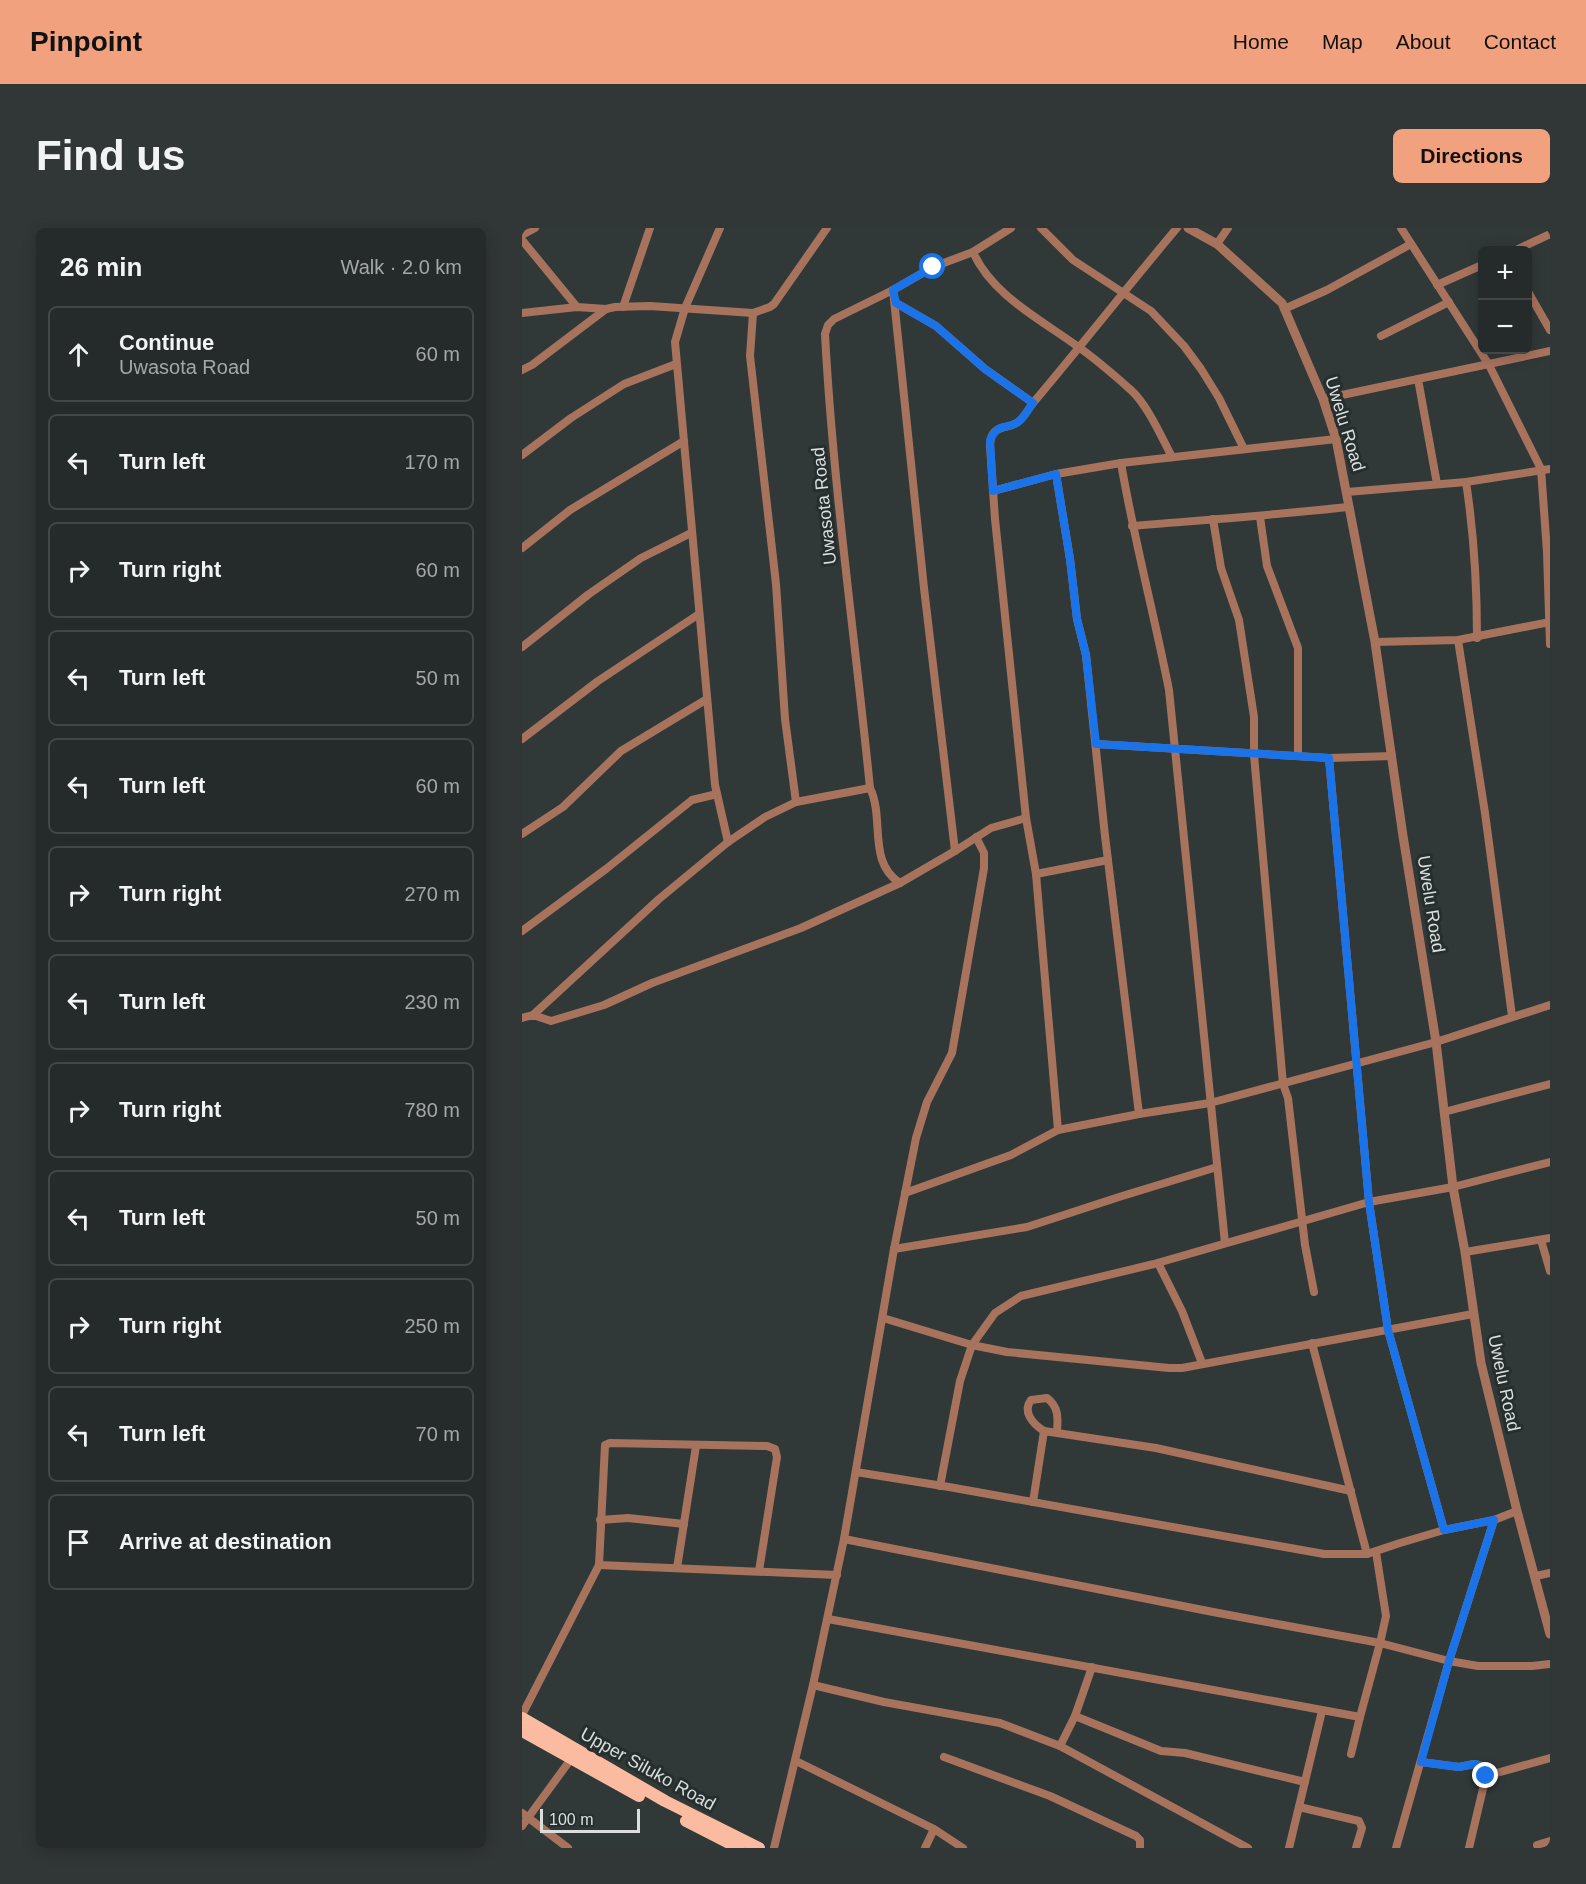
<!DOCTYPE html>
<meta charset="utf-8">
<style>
body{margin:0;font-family:Arial,sans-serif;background:#313736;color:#f1f3f6}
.controls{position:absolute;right:18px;top:18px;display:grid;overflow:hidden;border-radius:9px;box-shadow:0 3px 15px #0003}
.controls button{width:54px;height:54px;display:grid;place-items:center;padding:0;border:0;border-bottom:2px solid #424747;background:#252b2a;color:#f1f3f6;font:30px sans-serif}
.scale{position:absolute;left:18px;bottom:15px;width:100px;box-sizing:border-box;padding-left:6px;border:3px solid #dadfde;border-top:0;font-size:16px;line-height:21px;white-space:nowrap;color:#dadfde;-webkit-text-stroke:4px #272f2e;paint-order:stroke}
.stop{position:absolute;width:18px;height:18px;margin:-14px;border:4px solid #1a73e8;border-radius:50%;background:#fff}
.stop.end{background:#1a73e8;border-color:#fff;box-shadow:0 2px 6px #0008}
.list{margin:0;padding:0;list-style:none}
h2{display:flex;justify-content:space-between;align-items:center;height:78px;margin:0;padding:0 24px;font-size:26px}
h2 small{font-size:20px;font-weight:400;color:#a3a7a8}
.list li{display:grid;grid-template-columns:39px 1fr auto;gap:18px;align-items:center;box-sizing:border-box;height:96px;margin:0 12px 12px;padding:0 12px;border:2px solid #424747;border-radius:9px}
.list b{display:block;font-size:22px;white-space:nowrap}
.list p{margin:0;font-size:20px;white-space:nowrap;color:#a3a7a8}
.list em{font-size:20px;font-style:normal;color:#a3a7a8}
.icon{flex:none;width:33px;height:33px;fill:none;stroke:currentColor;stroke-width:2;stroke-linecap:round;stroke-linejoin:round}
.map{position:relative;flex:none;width:1028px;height:1620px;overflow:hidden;border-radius:9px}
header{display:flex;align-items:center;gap:36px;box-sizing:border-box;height:84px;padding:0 30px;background:#f2a17e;color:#111}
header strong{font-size:28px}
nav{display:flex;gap:33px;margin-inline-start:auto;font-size:21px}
.intro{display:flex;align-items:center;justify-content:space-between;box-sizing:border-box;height:144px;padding:0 36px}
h1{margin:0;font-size:42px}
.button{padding:15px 27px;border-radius:9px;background:#f2a17e;color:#111;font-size:21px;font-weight:700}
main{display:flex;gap:36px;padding:0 36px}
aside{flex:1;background:#252b2a;border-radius:9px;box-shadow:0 3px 15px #0003}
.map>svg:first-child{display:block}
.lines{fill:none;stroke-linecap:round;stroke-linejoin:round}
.minor{stroke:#a8735d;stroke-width:8}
.tertiary{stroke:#a8735d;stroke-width:9}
.primary{stroke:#fbbba0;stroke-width:12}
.route{stroke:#1a73e8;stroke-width:8}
.labels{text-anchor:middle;stroke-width:6;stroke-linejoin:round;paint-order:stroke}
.street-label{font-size:18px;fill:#dadfde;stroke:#272f2e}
</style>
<header>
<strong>Pinpoint</strong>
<nav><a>Home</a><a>Map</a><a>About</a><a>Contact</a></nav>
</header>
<div class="intro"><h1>Find us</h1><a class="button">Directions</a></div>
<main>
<aside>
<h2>26 min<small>Walk · 2.0 km</small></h2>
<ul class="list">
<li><svg class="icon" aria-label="ahead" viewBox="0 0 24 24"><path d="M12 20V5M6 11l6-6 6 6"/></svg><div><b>Continue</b><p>Uwasota Road</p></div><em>60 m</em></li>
<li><svg class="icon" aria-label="left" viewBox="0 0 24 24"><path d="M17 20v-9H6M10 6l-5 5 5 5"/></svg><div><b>Turn left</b></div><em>170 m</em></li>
<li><svg class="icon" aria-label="right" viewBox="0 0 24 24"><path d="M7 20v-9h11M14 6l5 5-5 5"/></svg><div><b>Turn right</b></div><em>60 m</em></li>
<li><svg class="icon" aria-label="left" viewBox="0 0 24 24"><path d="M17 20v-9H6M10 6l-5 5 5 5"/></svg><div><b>Turn left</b></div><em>50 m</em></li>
<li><svg class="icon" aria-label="left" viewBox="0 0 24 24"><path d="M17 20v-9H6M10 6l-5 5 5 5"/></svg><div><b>Turn left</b></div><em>60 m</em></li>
<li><svg class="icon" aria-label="right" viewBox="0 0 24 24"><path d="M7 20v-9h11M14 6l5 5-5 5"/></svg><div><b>Turn right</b></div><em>270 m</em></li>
<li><svg class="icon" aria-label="left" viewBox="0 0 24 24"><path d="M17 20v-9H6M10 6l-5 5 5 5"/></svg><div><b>Turn left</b></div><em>230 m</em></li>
<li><svg class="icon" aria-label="right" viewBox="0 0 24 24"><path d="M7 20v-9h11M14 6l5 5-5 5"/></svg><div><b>Turn right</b></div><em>780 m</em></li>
<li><svg class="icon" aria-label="left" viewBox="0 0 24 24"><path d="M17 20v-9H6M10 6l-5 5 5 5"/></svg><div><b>Turn left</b></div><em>50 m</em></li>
<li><svg class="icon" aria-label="right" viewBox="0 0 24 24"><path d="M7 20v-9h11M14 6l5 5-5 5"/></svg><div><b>Turn right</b></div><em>250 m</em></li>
<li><svg class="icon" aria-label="left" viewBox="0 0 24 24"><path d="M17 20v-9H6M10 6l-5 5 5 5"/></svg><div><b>Turn left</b></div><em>70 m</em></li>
<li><svg class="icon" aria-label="arrive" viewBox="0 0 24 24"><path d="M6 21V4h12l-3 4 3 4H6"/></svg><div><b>Arrive at destination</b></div></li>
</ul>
</aside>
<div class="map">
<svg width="1028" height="1620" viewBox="0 0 1028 1620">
<rect width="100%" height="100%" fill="#313938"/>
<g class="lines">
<g class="minor">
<path d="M198 0 163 80 153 114 193 557 206 614"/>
<path d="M519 0 551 32 629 83 662 118 679 141 697 170 722 221"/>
<path d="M879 0 967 137 1019 241 1025 324 1028 416"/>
<path d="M0 7 13 0"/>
<path d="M0 12 55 79"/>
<path d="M695 16 706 0"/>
<path d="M994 22 1028 6"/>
<path d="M451 24C470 67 518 91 555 118 574 131 592 147 609 162 626 178 639 208 650 229"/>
<path d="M915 57 960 37"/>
<path d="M371 62 402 360 433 623"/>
<path d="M1005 62 1028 102"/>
<path d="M374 75 414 98 463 141 511 175C560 117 606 58 655 0"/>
<path d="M101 79 128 0"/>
<path d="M762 81 805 62 889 16"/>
<path d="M0 85 55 79 84 81"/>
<path d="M231 85 228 128 254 356 263 491 274 574"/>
<path d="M859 108 927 74"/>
<path d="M0 142 10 137 84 81 93 79 128 78 231 85 248 79 252 76 305 0"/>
<path d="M896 151 915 256"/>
<path d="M801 171 1028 123"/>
<path d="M511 175C507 180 502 190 496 194 486 202 469 195 468 217L473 291 504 590 514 646 536 902"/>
<path d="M0 227 49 190 102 156 154 136"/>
<path d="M599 235C612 311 632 386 647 462L703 1015"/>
<path d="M534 246 548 331 555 391 564 427 583 608 617 886"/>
<path d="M944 254C952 306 955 357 955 410"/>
<path d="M471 263 534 246 599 235 814 211"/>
<path d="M825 264 944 254 1028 241"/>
<path d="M738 289 745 338 776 420V528"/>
<path d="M691 291 699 340 717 392 732 489V527L761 856 766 870 783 1017 792 1064"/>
<path d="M610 298C682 292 754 287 826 279"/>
<path d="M0 320 48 282 162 213"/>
<path d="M936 412 963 585 990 788"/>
<path d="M853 414 936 412 1028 394"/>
<path d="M0 419 67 366 119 330 169 305"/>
<path d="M0 511 76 453 177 386"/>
<path d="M574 516 807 530 870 528"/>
<path d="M807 530 847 974 866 1102 922 1302"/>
<path d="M0 606 41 579 99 523 185 471"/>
<path d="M514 646 586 632"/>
<path d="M378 655C345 634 363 591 348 560 333 409 311 258 303 106L306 97 312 91 371 62 411 39 451 24 489 0"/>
<path d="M0 703 84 641 170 572 195 566"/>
<path d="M11 787 137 671 206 614 243 589 274 574 348 560"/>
<path d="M0 790 11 787 29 793 82 777 130 755 279 700 378 655 433 623 469 600 504 590"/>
<path d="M922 884 1028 856"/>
<path d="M383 965 489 927 536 902 617 886 688 875 914 814 1028 777"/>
<path d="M1019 1012 1028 1043"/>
<path d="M372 1021 505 999 597 969 695 939"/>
<path d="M943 1024 1028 1010"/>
<path d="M636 1035 660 1083 680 1135"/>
<path d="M361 1090 450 1117 485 1124 647 1140H660L951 1086"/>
<path d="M790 1115 845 1326"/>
<path d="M522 1203C511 1196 500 1184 509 1172L525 1170C537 1179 536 1190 535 1204"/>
<path d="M334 1244 427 1259 802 1326H845L878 1315 922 1302 972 1292 995 1283"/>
<path d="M418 1258 438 1153 450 1117 473 1085 499 1068 632 1036 847 974 931 959 1028 934"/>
<path d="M511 1274 522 1203 634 1220 829 1263"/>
<path d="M78 1292 106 1290 162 1296"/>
<path d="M322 1311 691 1384 858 1415 927 1433 956 1438H1010L1028 1436"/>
<path d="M77 1337 315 1347"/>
<path d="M155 1340 174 1218"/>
<path d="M1014 1348 1028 1345"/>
<path d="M306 1391 838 1489"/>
<path d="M291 1457 362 1474 478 1495 538 1518 726 1620"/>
<path d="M0 1487 77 1337 83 1217 88 1215 245 1218 253 1221 255 1229 237 1343"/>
<path d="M553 1488 639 1523 663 1525 783 1554"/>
<path d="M538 1518 553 1488 570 1439"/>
<path d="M829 1526 838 1489 858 1415 864 1388 854 1324"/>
<path d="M422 1529 528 1568 614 1608 618 1612V1620"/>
<path d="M274 1533 412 1601 441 1620"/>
<path d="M899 1534 937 1539 952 1536 957 1537 964 1548"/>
<path d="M777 1579 837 1593 840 1600 834 1620"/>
<path d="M0 1585 46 1620"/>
<path d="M0 1598 49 1531"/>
<path d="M1015 1617 1028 1613"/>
<path d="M252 1620 291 1457 322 1311 372 1021 394 910 405 874 430 825 462 640V625L454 609"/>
<path d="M403 1620 412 1601"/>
<path d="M767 1620 800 1483"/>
<path d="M874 1620 927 1433 972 1292"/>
<path d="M947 1620 964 1548 1028 1530"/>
</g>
<path class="tertiary" d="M666 0 695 16 760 75 801 171 814 211 853 414 881 608 914 814 931 959 943 1024 959 1135 995 1283 1028 1406"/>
<g class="primary">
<path d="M0 1490 143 1573 237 1620"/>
<path d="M0 1503 117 1568"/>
<path d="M164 1593 217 1620"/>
</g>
</g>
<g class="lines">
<path class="route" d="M411 39 371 62 374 75 414 98 463 141 511 175C507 180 502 190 496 194 485 202 477 193 468 212L471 263 534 246 548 331 555 391 564 427 574 516 807 530 847 974 866 1102 922 1302 972 1292 927 1433 899 1534 937 1539 952 1536 957 1537 964 1548"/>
</g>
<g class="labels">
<g class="street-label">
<text transform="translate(823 196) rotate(73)" y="6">Uwelu Road</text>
<text transform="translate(302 278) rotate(-96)" y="6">Uwasota Road</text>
<text transform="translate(909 676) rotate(81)" y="6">Uwelu Road</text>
<text transform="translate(982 1155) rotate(78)" y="6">Uwelu Road</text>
<text transform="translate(126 1541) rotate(29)" y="6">Upper Siluko Road</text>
</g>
</g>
</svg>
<div class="controls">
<button>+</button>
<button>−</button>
</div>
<div class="scale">100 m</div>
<div class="stop" style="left:411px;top:39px"></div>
<div class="stop end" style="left:964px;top:1548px"></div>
</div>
</main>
